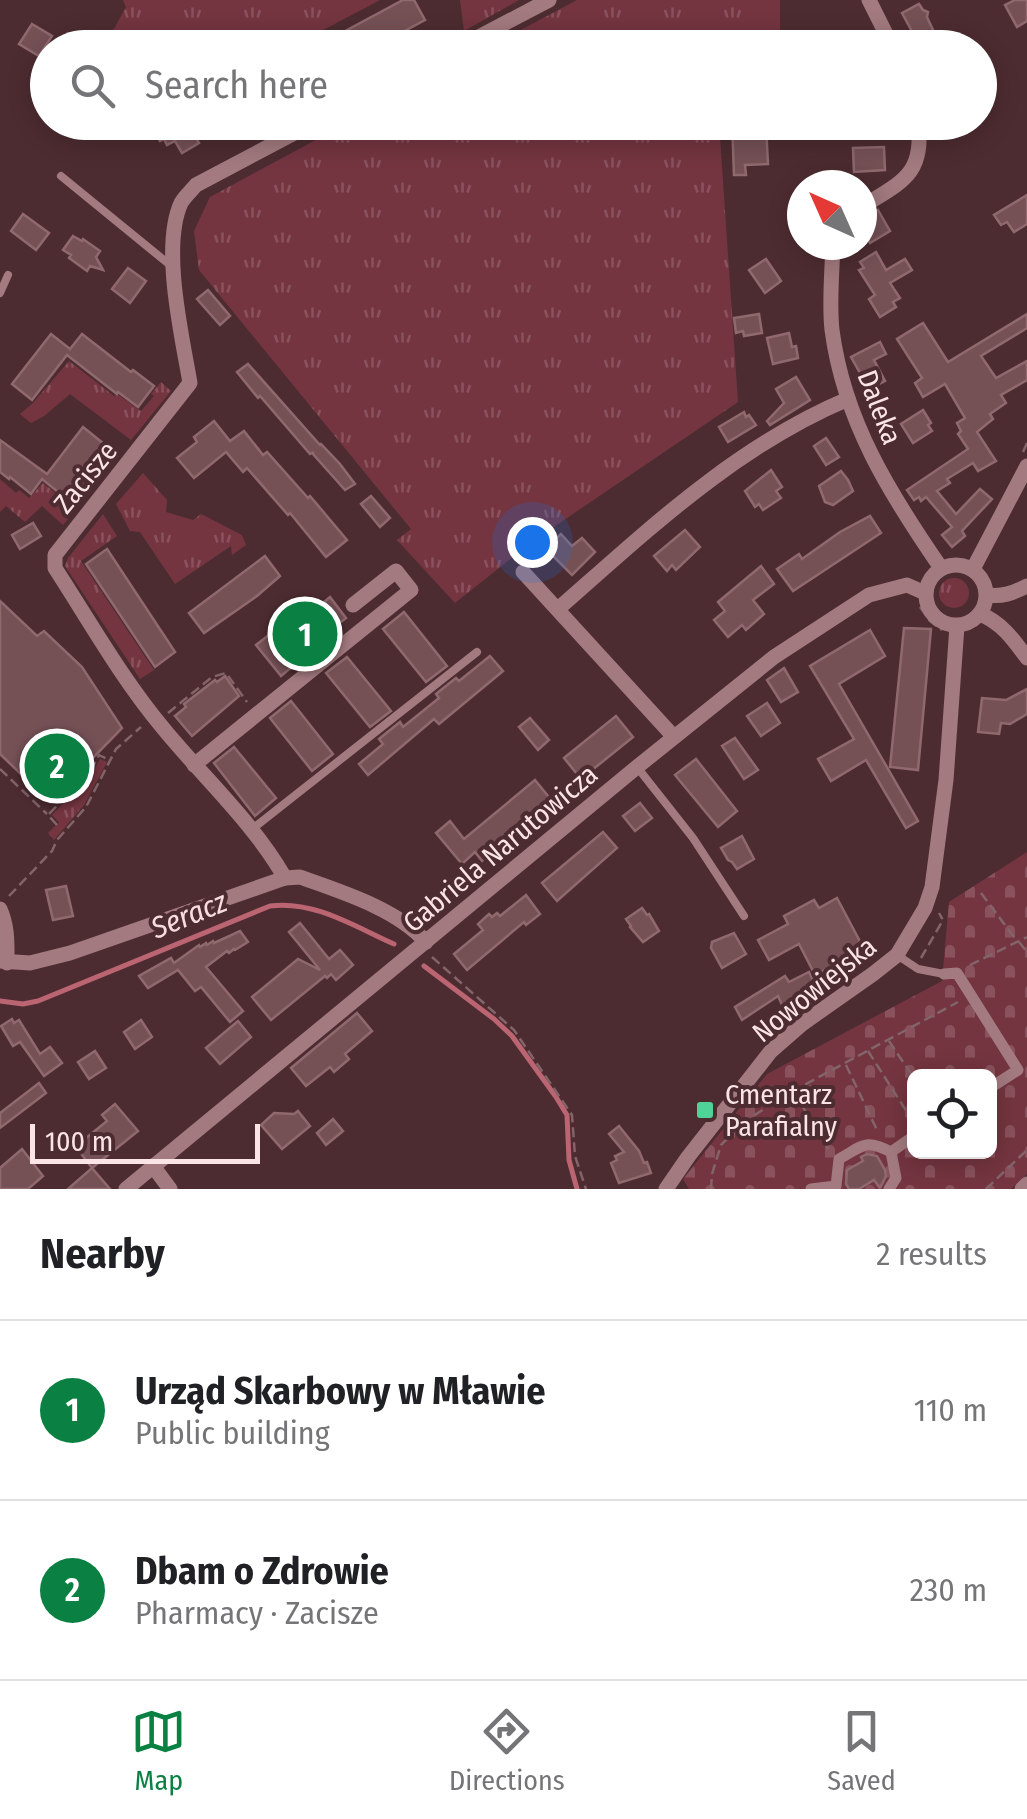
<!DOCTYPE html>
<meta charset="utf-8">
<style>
body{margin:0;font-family:"Fira Sans Condensed",sans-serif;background:#f2f2f2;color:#202124}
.controls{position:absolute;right:30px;bottom:30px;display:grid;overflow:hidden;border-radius:15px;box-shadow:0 5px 25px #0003}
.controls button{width:90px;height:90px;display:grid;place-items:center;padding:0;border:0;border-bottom:2px solid #e0e0e0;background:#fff;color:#202124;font:50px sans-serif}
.compass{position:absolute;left:787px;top:170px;width:90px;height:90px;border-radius:50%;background:#fff;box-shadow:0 5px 25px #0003;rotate:315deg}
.scale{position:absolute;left:30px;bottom:25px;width:230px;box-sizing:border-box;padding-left:10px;border:5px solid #fae4e6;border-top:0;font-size:28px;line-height:35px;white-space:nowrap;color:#fae4e6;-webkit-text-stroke:8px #4d2c31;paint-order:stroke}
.you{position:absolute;left:532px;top:542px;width:35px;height:35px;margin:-25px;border:8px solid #fff;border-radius:50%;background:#1a73e8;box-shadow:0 0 0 15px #1a73e833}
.badge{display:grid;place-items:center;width:65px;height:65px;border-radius:50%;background:#0b8043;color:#fff;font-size:32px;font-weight:700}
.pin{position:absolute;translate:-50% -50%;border:5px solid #fff;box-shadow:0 2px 10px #0006}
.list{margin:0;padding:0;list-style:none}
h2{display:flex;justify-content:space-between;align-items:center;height:130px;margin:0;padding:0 40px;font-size:42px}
h2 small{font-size:32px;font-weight:400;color:#757577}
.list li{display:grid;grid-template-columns:65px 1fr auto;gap:30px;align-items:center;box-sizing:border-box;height:180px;padding:0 40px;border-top:2px solid #e0e0e0}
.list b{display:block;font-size:38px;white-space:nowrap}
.list p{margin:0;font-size:32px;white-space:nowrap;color:#757577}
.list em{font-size:32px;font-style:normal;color:#757577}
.icon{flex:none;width:55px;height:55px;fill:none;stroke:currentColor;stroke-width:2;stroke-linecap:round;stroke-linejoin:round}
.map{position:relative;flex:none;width:1027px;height:1189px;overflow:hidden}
.search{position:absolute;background:#fff;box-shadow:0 5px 25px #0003;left:30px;right:30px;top:30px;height:110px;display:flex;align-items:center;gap:25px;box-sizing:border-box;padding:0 35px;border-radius:55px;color:#757577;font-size:38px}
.sheet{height:490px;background:#fff}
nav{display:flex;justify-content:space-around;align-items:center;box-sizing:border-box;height:140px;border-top:2px solid #e0e0e0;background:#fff;font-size:28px;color:#757577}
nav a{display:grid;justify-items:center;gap:5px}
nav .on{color:#0b8043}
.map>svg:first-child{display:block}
.grass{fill:url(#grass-tufts)}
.cemetery{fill:url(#cemetery-stones);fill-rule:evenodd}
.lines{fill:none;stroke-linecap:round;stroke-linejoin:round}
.stream{stroke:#bb6472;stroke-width:5}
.building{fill:#755156;stroke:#8f696d;stroke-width:2.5}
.path{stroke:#826469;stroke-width:2.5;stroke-dasharray:10 5;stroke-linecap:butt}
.service{stroke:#a27a7f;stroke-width:8}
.pedestrian{stroke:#a27a7f;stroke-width:11}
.minor{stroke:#a27a7f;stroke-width:15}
.poi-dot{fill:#50d398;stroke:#4d2c31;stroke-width:4}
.labels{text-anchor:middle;stroke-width:8;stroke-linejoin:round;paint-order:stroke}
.street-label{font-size:28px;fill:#fae4e6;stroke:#4d2c31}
.poi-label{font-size:28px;fill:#fae4e6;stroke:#4d2c31;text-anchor:start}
.water-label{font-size:30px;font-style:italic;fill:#f7dde0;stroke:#4d2c31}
</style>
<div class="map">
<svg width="1027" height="1189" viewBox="0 0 1027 1189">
<defs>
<pattern id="grass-tufts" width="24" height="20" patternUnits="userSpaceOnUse" patternTransform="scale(2.5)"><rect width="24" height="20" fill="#743540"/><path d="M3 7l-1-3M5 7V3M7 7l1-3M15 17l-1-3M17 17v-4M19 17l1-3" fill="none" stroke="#89525c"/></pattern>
<pattern id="cemetery-stones" width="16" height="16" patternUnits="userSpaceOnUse" patternTransform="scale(2.5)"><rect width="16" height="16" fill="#743540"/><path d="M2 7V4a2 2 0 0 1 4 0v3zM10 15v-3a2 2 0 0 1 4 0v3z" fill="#89525c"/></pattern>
</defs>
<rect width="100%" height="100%" fill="#4d2c31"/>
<g class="grass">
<path d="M123 0H380L291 47H79L114 29 126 7Z"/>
<path d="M460 0H519L464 31Z"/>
<path d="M577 0H780V47H489Z"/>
<path d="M349 122 719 123 738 402 533 541 455 603 397 540 411 529 199 270 194 231 210 197Z"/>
<path d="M69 361 114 396 117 394 141 411 154 396 151 394 161 382 171 391 131 440 70 394 44 416 31 423 20 414 33 403Z"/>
<path d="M106 447 118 457 63 525 42 506 25 522 6 506 0 512V479L16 493 19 490 29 498 43 483 63 499Z"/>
<path d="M143 473 167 500 166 512 193 520 201 514 242 535 246 545 232 555 231 546 175 584 140 532 130 531 116 504Z"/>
<path d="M103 514 117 536 81 561 154 670 140 679 65 566 68 558Z"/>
<circle cx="954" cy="593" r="15"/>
<path d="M100 759 107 762 84 805 54 840 48 833 59 822 52 815 92 773Z"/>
</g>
<path class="cemetery" d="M1027 852V1174L1011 1189H689L683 1179 767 1074 942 981 949 902ZM914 1076H990V1152H914Z"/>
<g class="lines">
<g class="stream">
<path d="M424 966 494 1019 512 1036 556 1097 567 1115 569 1160 577 1189"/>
<path d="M0 1001 23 1004 38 1001 270 906C314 900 355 927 394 944"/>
</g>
</g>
<g class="building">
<path d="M403 0H414L425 20 373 48H342L336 36Z"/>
<path d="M1015 0H1027V21L1017 27 1005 5Z"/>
<path d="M919 4 923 10 928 12 927 17 934 32 940 34 941 48H921L902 13Z"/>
<path d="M32 24 52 36 39 56 19 44Z"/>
<path d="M167 122H181L186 132 191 129 199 143 182 153 175 141 167 145 164 139 160 141 154 130Z"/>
<path d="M732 122 766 125 768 164 745 165 746 175H734Z"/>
<path d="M884 147 885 170 854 172 853 148Z"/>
<path d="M1027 195V224L1014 232 1007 222 1001 225 994 215Z"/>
<path d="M878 210 890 231 870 243 862 229V218Z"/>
<path d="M23 214 49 233 36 250 11 231Z"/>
<path d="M73 236 82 241 83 239 100 251 96 257 103 270 90 266 87 271 69 258 71 255 63 250Z"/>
<path d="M876 252 886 270 905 259 912 270 890 283 900 298 893 302 896 307 880 317 869 299 875 295 859 270 864 268 860 262Z"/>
<path d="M766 259 781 281 765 293 749 270Z"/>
<path d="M128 268 146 281 130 303 112 289Z"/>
<path d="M208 290 230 316 220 325 197 299Z"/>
<path d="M759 314 762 333 744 336 743 331 736 333 734 318Z"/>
<path d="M1027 314V328L981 356 996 378 1027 361V380L1001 395 1006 403 990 414 993 419 977 432 996 461 978 471 973 463 947 479 950 483 937 491 956 514 980 489 992 499 962 531 965 536 952 547 942 535 952 527 926 497 921 501 919 497 914 500 907 490 968 449 958 434 961 431 957 423 965 418 945 384 923 397 915 383 922 378 897 339 923 323 948 362Z"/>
<path d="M789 333 792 347 796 346 798 358 773 364 767 338Z"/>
<path d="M51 334 70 349 82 334 131 372 133 370 154 386 138 407 118 392 117 394 67 355 32 400 12 384Z"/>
<path d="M880 342 886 354 874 360 885 381 869 389 851 357Z"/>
<path d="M248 364 320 445 321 444 340 464 355 484 345 490 312 453 314 452 310 454 260 396 258 398 237 372Z"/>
<path d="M796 377 810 400 770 425 767 421 784 403 776 389Z"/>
<path d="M923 410 931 423 928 425 932 431 913 443 901 424Z"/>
<path d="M744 412 746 417 749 415 756 425 728 442 719 427Z"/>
<path d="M214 421 230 441 244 431 263 455 267 452 308 498 310 496 347 540 326 557 290 513 288 515 247 468 243 472 226 452 194 478 177 458 197 442 194 437Z"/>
<path d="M83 427 104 444 63 496 42 479 31 494 10 477 9 479 0 472V440L47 474Z"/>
<path d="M826 438 839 457 826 465 814 446Z"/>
<path d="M771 470 782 487 776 491 781 498 763 510 759 504 755 507 745 491Z"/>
<path d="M841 471 848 480 853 491 833 505 825 502 819 486Z"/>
<path d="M371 496 390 518 380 527 361 504Z"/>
<path d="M870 516 881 533 793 591 777 569 799 554 802 559 840 532Z"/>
<path d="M33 523 41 536 20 549 12 535Z"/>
<path d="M685 530 700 547 676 570 672 565 667 571 654 556Z"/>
<path d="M561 534 572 546 582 538 595 552 572 575 545 548Z"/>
<path d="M107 549 175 652 155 667 86 564Z"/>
<path d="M265 556 280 576 257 596 204 633 189 613Z"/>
<path d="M761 566 774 584 753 600 764 614 746 630 742 625 728 637 714 620 725 611 718 602Z"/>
<path d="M330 597 346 618 312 645 315 648 281 676 256 645 274 631 280 638Z"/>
<path d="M0 601 37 636 44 631 82 667 122 728 50 802 0 754Z"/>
<path d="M404 612 447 666 426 682 383 629Z"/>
<path d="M904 628 931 629 918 770 890 767Z"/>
<path d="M870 630 885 656 839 684 918 821 906 828 866 760 831 781 818 759 854 739 810 666Z"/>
<path d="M490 656 503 671 439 724 434 719 368 775 359 764 383 744 379 739 400 722 403 727 413 719 439 698 436 694 456 678 459 681Z"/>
<path d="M347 657 391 711 370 727 326 673Z"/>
<path d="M784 668 798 692 781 702 767 680Z"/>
<path d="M225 676 239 696 192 736 175 716 186 707 184 704 215 680 217 682Z"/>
<path d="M1027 689V714L1010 724 1001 723 999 734 978 732 982 698 1006 700Z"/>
<path d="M291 701 333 754 312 771 270 718Z"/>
<path d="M767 703 780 723 761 736 747 716Z"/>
<path d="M616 716 633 737 581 779 564 758Z"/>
<path d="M530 718 549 740 538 750 519 727Z"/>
<path d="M735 738 758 770 744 779 722 746Z"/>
<path d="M234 747 276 798 255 816 214 763Z"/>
<path d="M696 759 737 811 718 827 675 775Z"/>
<path d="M535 780 553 802 482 861 475 852 462 864 436 833 450 821 464 839Z"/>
<path d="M640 803 652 818 635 831 623 816Z"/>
<path d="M603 832 617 848 557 901 542 883Z"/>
<path d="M742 836 754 859 737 869 732 862 728 860 721 848Z"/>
<path d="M66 886 73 916 53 920 46 890Z"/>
<path d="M526 895 540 914 526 925 524 922 467 970 454 954 483 930 478 924 489 914 492 917 497 913 500 916Z"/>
<path d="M837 898 864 949 815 975 799 944 769 960 758 940 788 924 784 916 814 900 819 908Z"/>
<path d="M642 908 647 915 649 914 659 931 643 942 630 927 631 926 626 919Z"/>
<path d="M300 923 329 959 340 950 353 965 336 980 331 974 327 978 325 976 271 1020 252 997 298 959 320 970 289 932Z"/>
<path d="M240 931 248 942 235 950 234 949 229 953 227 951 206 967 243 1011 230 1022 201 987 195 991 178 970 148 988 139 976 171 958 174 963 199 945 200 947 206 943 207 945 213 941 214 943Z"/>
<path d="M734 933 746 954 722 968 711 948 712 942Z"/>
<path d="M809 972 817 989 783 1007 778 996 742 1020 735 1007 785 976 789 982Z"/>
<path d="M357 1013 372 1031 345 1054 349 1059 334 1072 330 1067 306 1086 291 1068Z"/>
<path d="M12 1019 14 1023 19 1020 40 1054 50 1047 62 1063 44 1076 20 1042 13 1046 1 1026Z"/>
<path d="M141 1020 152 1037 135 1049 124 1032Z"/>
<path d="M238 1021 251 1037 220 1064 206 1048Z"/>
<path d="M95 1051 106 1068 89 1079 78 1062Z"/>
<path d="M39 1083 46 1093 0 1128V1113Z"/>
<path d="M115 1104 138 1131 92 1168 79 1151 86 1138 107 1121 102 1115Z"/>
<path d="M298 1111 310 1126 282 1149 261 1125 274 1113 294 1114Z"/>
<path d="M333 1119 343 1131 326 1145 317 1133Z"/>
<path d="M619 1126 639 1151 644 1163 647 1162 651 1173 619 1183 611 1163 617 1160 615 1156 624 1152 609 1134Z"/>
<path d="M22 1149 43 1176 28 1189H0V1168Z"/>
<path d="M867 1154 877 1156 885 1170 886 1176 880 1188 874 1180 859 1189H849L846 1184 847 1170 863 1161 861 1157Z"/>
<path d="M92 1168 110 1189H68Z"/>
</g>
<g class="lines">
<g class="path">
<path d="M1023 452 1027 443"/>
<path d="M920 607 930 621 942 630"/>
<path d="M168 713 212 677 226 673 247 702"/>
<path d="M0 769 47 814"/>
<path d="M57 825 48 815 90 772 99 755 109 760"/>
<path d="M981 893 1017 941"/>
<path d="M9 896 52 851 57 840 86 807 116 749 141 727"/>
<path d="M1019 942 1027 952"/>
<path d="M432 957 514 1030 572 1115 575 1156 586 1189"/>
<path d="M921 958 943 920 939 913"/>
<path d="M970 965 1027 937"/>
<path d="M889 1041 914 1078"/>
<path d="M868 1051 914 1123"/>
<path d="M846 1065 877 1130"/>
<path d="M794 1092 828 1149"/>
<path d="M711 1189 712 1174 721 1145 745 1121 793 1091 958 1002"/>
<path d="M986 1189 1027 1150"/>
</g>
<g class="service">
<path d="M61 176 170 265"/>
<path d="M0 293 8 275"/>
<path d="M637 767 693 838 744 916"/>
<path d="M251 830 477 652"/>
<path d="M897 955 918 969 944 974"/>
</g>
<g class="pedestrian">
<path d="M944 974 957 973 1018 1070 990 1088"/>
<path d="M811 1189 836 1186 839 1159C863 1146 865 1138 891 1152L914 1136"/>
<path d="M889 1189 896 1178 891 1152"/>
</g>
<g class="minor">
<path d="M869 0 893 48"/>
<path d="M458 48 549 0"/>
<path d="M862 207C901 182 925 175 918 122"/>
<path d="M833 245C832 273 829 303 832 330 844 421 890 494 941 568"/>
<circle cx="956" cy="595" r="30"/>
<path d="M973 569 1027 466"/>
<path d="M523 572 674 737"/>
<path d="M987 595C1003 597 1013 593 1027 586"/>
<path d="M558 609C648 530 736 446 848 399"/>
<path d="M980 614C1002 623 1013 639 1027 658"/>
<path d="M194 765 411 590 396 571 353 605"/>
<path d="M285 878C253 822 203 777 163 728 122 679 90 622 55 568V555L190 383C182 336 161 247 181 203 185 196 191 191 196 185L315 122"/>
<path d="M0 909C8 927 7 944 7 963"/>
<path d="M0 961 30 963 70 953 285 878 300 877C342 892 397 909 426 942"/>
<path d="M153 1166 170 1189"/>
<path d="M126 1189 637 767 774 657 869 595 907 585 925 593"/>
<path d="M666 1189 688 1157 771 1051 802 1024 873 974 897 955 925 908 932 887 946 780 957 626"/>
<path d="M1022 1189 1027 1184"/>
</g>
</g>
<rect class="poi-dot" x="695" y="1100" width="20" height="20" rx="5"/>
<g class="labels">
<g class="street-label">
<text transform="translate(880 407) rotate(69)" y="10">Daleka</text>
<text transform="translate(85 477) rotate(-51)" y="10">Zacisze</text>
<text transform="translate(500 848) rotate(-40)" y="10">Gabriela Narutowicza</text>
<text transform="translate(814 989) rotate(-39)" y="10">Nowowiejska</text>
</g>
<g class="poi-label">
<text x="725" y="1104">Cmentarz<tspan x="725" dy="32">Parafialny</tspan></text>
</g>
<g class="water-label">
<text transform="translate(189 915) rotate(-22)" y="10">Seracz</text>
</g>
</g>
</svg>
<div class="controls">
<button><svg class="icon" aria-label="locate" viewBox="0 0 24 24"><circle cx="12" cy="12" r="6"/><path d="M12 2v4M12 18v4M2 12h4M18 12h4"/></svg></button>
</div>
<svg class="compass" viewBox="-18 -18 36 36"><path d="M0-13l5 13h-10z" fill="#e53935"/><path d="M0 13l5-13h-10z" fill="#757577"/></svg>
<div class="scale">100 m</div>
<div class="you"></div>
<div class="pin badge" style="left:305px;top:634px">1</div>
<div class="pin badge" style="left:57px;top:766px">2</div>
<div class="search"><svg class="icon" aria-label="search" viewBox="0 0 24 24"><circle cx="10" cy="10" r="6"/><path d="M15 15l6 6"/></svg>Search here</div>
</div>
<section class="sheet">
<h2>Nearby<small>2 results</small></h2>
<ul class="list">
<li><span class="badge">1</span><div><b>Urząd Skarbowy w Mławie</b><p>Public building</p></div><em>110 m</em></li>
<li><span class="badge">2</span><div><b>Dbam o Zdrowie</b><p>Pharmacy · Zacisze</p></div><em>230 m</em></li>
</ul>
</section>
<nav>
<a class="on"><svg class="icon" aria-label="map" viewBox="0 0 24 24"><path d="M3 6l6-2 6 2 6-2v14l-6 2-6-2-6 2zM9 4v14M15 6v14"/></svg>Map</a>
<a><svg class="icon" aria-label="directions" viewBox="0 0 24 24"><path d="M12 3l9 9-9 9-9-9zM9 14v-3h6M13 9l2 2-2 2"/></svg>Directions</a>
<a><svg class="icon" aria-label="saved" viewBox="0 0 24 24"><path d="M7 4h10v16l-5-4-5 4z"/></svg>Saved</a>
</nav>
